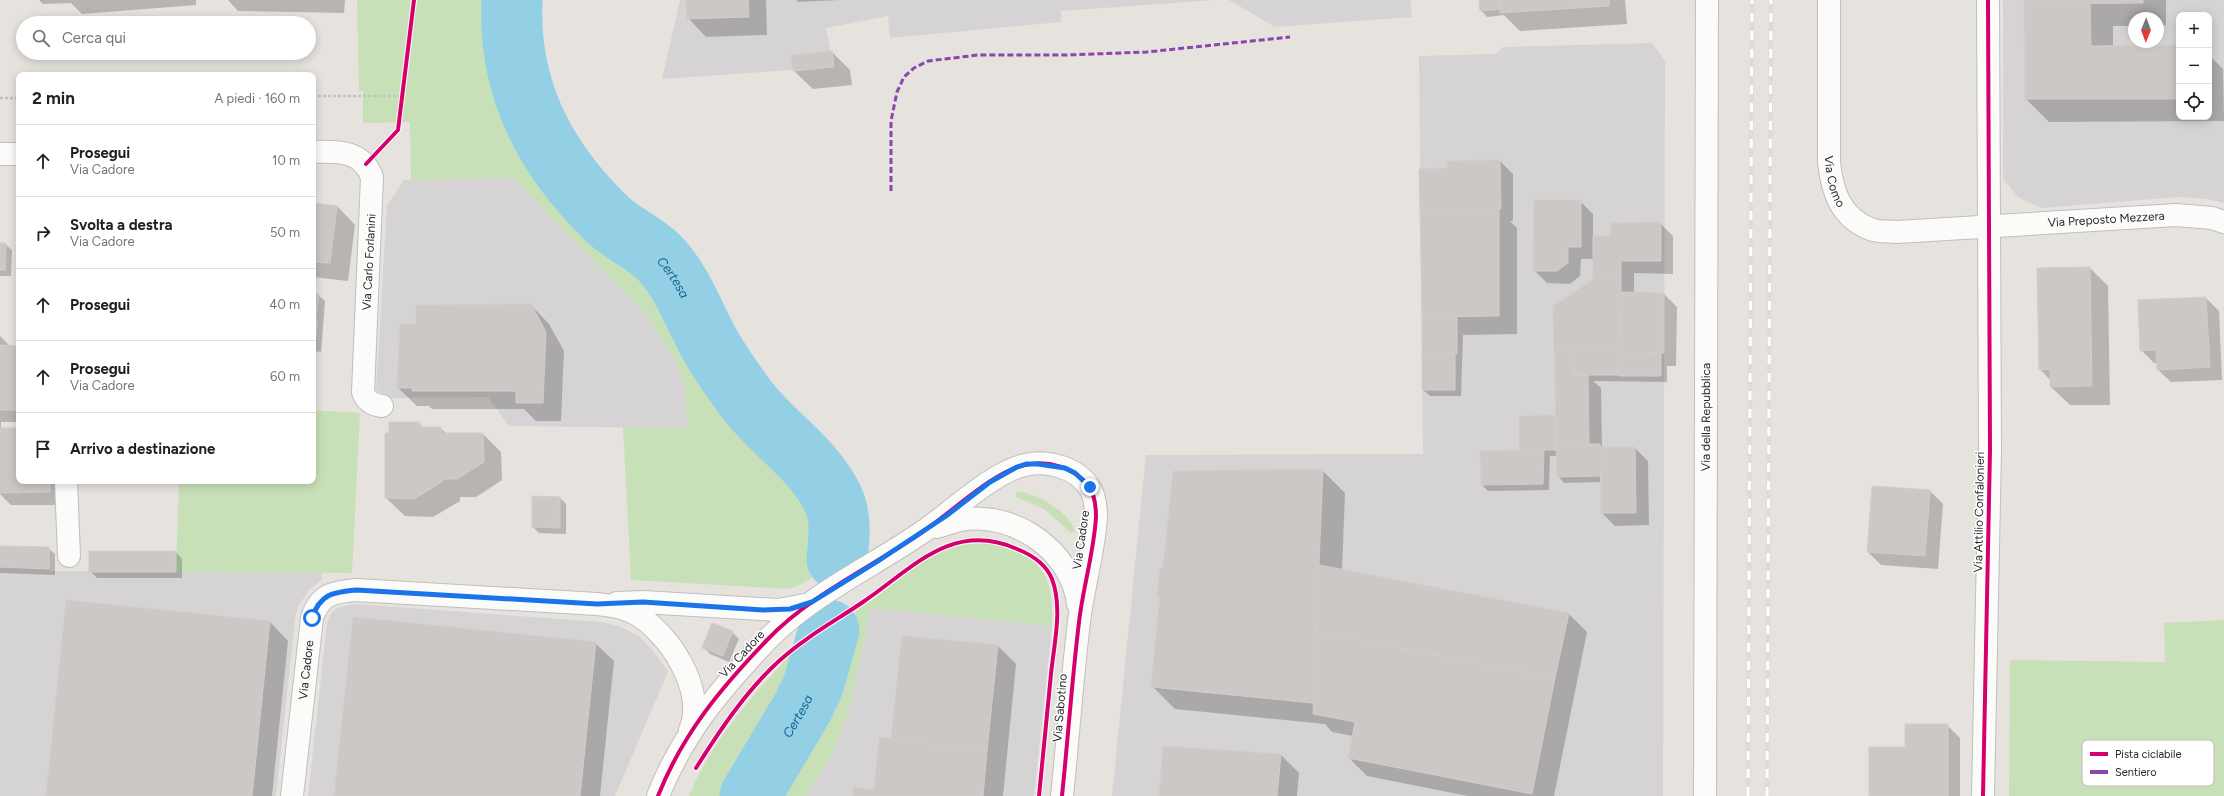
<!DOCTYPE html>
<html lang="it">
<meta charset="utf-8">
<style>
body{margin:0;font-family:Figtree,sans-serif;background:#f2f2f2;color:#202124}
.controls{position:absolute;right:12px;top:12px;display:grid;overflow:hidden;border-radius:8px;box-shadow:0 2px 10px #0003}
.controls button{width:36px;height:36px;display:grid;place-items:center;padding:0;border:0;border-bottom:1px solid #e0e0e0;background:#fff;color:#202124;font:20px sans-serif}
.compass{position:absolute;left:2128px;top:12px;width:36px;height:36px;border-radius:50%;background:#fff;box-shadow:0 2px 10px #0003;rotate:181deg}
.stop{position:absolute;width:12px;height:12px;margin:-9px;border:3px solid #1a73e8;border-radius:50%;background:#fff}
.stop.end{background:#1a73e8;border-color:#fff;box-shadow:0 1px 4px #0008}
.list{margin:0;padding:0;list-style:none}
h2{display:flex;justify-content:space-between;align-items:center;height:52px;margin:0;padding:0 16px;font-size:17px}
h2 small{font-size:13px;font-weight:400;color:#757577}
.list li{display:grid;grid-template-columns:26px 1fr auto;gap:12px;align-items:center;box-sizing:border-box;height:72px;padding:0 16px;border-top:1px solid #e0e0e0}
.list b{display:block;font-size:15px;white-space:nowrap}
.list p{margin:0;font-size:13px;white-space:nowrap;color:#757577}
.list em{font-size:13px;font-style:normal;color:#757577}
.icon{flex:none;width:22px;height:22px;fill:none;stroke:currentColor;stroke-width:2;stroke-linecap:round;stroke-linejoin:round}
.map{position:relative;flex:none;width:2224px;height:796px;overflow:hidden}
.search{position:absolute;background:#fff;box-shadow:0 2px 10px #0003;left:16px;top:16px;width:300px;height:44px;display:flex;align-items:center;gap:10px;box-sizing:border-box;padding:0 14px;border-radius:22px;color:#757577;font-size:15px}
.panel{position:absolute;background:#fff;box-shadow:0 2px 10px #0003;left:16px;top:72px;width:300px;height:412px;border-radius:8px}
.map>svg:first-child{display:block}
.industrial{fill:#d6d3d5;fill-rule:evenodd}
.green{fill:#c8e0b8}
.shadow{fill:#0003}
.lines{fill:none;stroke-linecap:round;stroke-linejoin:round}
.river{stroke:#93cfe5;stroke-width:61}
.building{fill:#cbc8c5;stroke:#d1ceca}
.minor-casing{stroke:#c0bebf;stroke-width:24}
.path{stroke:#c3c2c2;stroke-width:2.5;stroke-dasharray:3 2;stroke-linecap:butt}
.minor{stroke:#fbfbfa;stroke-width:22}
.rail-casing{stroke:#dddcdd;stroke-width:4.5}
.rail{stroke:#fff;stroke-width:3;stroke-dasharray:9;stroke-linecap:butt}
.quiet{stroke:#8e44ad;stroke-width:3;stroke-dasharray:6 3;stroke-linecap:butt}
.cycleway-casing{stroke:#fff;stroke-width:6}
.cycleway{stroke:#d6006c;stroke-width:4}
.route{stroke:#1a73e8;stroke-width:5}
.labels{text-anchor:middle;stroke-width:3;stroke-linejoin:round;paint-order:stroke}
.street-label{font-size:12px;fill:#282828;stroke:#fff}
.water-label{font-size:13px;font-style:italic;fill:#136391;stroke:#fff}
.key{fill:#fff;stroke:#bebebe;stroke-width:1}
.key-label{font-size:11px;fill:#282828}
</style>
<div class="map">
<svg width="2224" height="796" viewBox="0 0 2224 796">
<rect width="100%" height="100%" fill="#e6e2de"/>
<g class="industrial">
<path d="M680 0H1215L1061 11V22L890 38 888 16 826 28 834 67 662 79Z"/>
<path d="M1229 0H1410L1412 17 1275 27Z"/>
<path d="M2003 0H2224V203L2207 199 2179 197 2041 208 2018 197 2003 179ZM2179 15H2209V117H2179ZM2134 18H2158V42H2134Z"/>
<path d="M1652 43 1665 61 1663 796H1112L1146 455 1423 454 1419 56 1496 54 1503 47Z"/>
<path d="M513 178 649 318 676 362 682 377 686 398 687 428 509 426 488 397 390 398 376 390 387 206 404 180Z"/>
<path d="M0 567 49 569V571L322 573V579L308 591 298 607 295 619 276 796H0Z"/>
<path d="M354 604 601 622 619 626 639 636 654 652 668 672 615 796H308L327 624 330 615 337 608Z"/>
<path d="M871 608 1052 626 1034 796H807L832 754 850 708Z"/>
</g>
<g class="green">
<path d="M357 0H492C490 24 498 43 505 66 522 129 556 185 600 233 623 258 650 280 672 306 702 344 726 387 754 427 769 449 789 466 803 489 818 514 817 547 815 575L804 583 788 589 631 580 623 427 687 428 686 398 682 377 676 362 649 318 513 178 411 180 410 122 363 123V91H359Z"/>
<path d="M313 410 360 413 352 573 176 572 179 481H313Z"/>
<path d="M1016 492C1034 490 1072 514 1075 532L1071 533 1044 509 1016 497Z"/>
<path d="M984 543C1038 553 1055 571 1052 626L871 608 850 708 832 754 807 796H768L834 691 844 665 856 611C898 585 931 542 984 543Z"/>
<path d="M2224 620V796H2009L2010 660 2165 662 2164 623Z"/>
<path d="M803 646 795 682 734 796H689C707 753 733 719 763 685 776 671 787 656 803 646Z"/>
</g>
<g class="shadow">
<path d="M39 0H196V5L82 14 71 3 43 4Z"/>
<path d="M228 0H345L344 13 238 11Z"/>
<path d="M687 0H766L767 35 706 37 688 18Z"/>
<path d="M796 0H840L798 2Z"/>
<path d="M1480 0H1625L1627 24 1520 31 1504 15 1487 17 1481 10Z"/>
<path d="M2025 0H2166V25L2158 26V18H2134V26H2113V47L2179 46V117H2209V55L2223 69 2224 121 2049 122 2026 99Z"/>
<path d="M832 52 850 70 852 85 813 89 794 71Z"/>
<path d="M1500 161 1513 174V221H1510L1517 228V334L1463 335 1461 396H1430L1423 390V317L1448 169Z"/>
<path d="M1580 201 1593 214V237H1612L1660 223 1673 236V274L1634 273V293L1664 294 1677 307 1676 366H1667V382L1593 381 1601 388 1602 447 1635 448 1648 461 1649 525 1615 526 1602 513 1601 482 1564 483 1558 476 1557 456H1550L1549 490 1488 491 1482 485 1520 451V417L1556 418 1594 280V259H1581L1580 276 1570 284 1547 283 1534 270Z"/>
<path d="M313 204 337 206 355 225 348 281 313 277Z"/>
<path d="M0 244H5L12 250 11 276H0Z"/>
<path d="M2090 268 2108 286 2110 405H2070L2051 387V381L2040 369Z"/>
<path d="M313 294 318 295 325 301 321 352 313 351Z"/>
<path d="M2206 298 2219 311 2222 380 2171 382 2158 370V363H2154L2141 350Z"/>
<path d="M531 305 549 324 564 351 561 421H536L524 409H432L429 406H417L398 388 417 325Z"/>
<path d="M0 336 11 347H19V422H1V429H19V481H62L63 505H11L0 494Z"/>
<path d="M419 423 424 428H440L447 434H483L501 452 502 480 476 497H460V501L433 517 405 516 386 498V434Z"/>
<path d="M1322 470 1345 493 1342 571 1569 614 1587 632 1554 796H1468L1367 776 1349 758 1353 736 1332 732 1325 724 1175 709 1152 686 1161 599 1158 596 1164 569Z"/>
<path d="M1930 491 1943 504 1938 569 1881 565 1868 552Z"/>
<path d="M560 498 566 504V534L539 533 533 527Z"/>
<path d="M0 547 48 548 55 554V575L0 573Z"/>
<path d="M90 552H176L182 559V578H97L90 571Z"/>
<path d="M270 622 288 641 272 796H47Z"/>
<path d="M732 632 739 639 729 662 710 654 704 648Z"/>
<path d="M902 637 998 646 1016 664 1003 796H854L875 791 892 740Z"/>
<path d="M595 643 614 661 600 796H335Z"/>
<path d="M1947 725 1960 738V796H1870L1906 748Z"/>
<path d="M1281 755 1299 773 1297 796H1160Z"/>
</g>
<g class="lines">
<g class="river">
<path id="s1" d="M512 0C508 88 544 158 607 219 625 236 650 245 665 264 684 287 694 315 708 341 719 362 733 381 747 400 774 435 814 459 833 499 842 518 839 540 837 559"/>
<path id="s2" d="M750 796 803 707 813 686 829 630"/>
</g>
</g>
<g class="building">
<path d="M686 0H748L749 17 687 19Z"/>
<path d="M1479 0H1499L1500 9 1480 11Z"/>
<path d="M1499 0H1609V6L1500 13Z"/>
<path d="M2024 0H2143V3L2024 4Z"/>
<path d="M2024 4H2090L2091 46 2179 45V99H2025Z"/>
<path d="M832 51 834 67 793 71 791 55Z"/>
<path d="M1500 160 1501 209 1420 210 1419 169 1447 168V161Z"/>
<path d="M1534 200H1581V247H1568V263L1557 271H1533Z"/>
<path d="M313 203 337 206 330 263 313 262Z"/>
<path d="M1499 209V316L1422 317 1420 210Z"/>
<path d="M1661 222V261H1621V277H1597L1593 280V236H1611V223Z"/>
<path d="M0 243H6L5 270H0Z"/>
<path d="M2090 267 2092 386 2050 387V369L2039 370 2037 268Z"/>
<path d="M1597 277H1621V352H1554L1553 306Z"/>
<path d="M1622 292 1664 293V353H1621Z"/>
<path d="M313 293 319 294 316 319H313Z"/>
<path d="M2206 297 2210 367 2157 370 2156 350 2140 351 2138 300Z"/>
<path d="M531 304 546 332 543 403H516V391H412V388H397L400 324H416V305Z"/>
<rect x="1422" y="317" width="35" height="37"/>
<path d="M313 319H318L315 346H313Z"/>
<path d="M0 345 19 346V410H0Z"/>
<path d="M1555 352H1574V375L1588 374 1589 444 1556 445Z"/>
<path d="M1574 352H1618L1619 375H1574Z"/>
<path d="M1618 352 1661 353V376H1619Z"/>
<rect x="1422" y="354" width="33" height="36"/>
<path d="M1555 415 1556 450H1519V416Z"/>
<path d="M389 422H420V427H441V433H483L484 462 457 479H442V482L414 499 385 498V433H389Z"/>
<path d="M0 428H19V481H50V492L0 493Z"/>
<path d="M1589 444H1600L1601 476 1557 477 1556 445Z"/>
<path d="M1600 447H1635L1636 513H1601Z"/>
<path d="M1544 450 1543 484 1481 485 1480 451Z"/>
<path d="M1323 469 1313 703 1151 687 1160 596H1157L1160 568H1163L1173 471Z"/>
<path d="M1872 486 1930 490 1925 556 1867 552Z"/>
<path d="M532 496 560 497V528L532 527Z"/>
<path d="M0 546 49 547V569L0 567Z"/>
<rect x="89" y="551" width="87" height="21"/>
<path d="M1319 565 1569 613 1555 678 1316 632Z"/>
<path d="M66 600 270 621 252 796H46Z"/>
<path d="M353 617 596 642 580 796H334Z"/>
<path d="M712 623 733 631 723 656 702 648Z"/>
<path d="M1316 632 1555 678 1532 794 1348 758 1355 722 1313 714Z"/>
<path d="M902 636 998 645 987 751 915 743V741L891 738Z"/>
<path d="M1905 724H1948V796H1869V747H1905Z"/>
<path d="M879 737 915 741V743L987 751 983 796H853V787L874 790Z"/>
<path d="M1163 746 1281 754 1277 796H1159Z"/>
</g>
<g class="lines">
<g class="minor-casing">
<g id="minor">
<path id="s3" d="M1829 0V162C1832 192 1841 219 1873 230 1880 232 1890 231 1897 232L2176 215 2212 218 2224 222"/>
<path d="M313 152C337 151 362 150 372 177L363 392C366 401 373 405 382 406"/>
<path d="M0 154H19"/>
<path d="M66 481 69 556"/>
<path d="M936 527C944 525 952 522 960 520 1013 510 1072 551 1078 604"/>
<path d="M617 603 643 602 778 610 805 605"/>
<path id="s4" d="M292 796 312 618C320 594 333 592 356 590L597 604C611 606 624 607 636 614 669 633 707 691 690 730"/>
<path d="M658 796C683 733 721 688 767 640 810 595 870 568 921 533 950 514 992 472 1025 465 1047 460 1076 467 1089 487 1095 495 1096 506 1096 517 1094 552 1083 587 1079 622 1072 680 1068 738 1062 796"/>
<path id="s5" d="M1705 796 1707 0"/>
<path d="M1983 796 1990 450 1988 0"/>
</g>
</g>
<g class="path">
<path d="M313 96H401"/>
<path d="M0 98H19"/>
</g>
<use href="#minor" class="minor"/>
<g class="rail-casing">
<g id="rail">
<path d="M1748 796 1752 0"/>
<path d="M1767 796 1771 0"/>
</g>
</g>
<use href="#rail" class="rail"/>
<path class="quiet" d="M891 191V121L897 92 904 77 914 68 928 61 978 55H1067L1147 52 1290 37"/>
<g class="cycleway-casing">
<g id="cycleway">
<path d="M366 164 398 130 414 0"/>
<path d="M696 768C720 730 746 691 779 661 804 638 835 621 863 602 912 569 952 520 1017 549 1032 555 1046 564 1052 579 1063 608 1054 644 1051 674 1047 715 1043 755 1039 796"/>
<path d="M658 796C683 733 721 688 767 640 810 595 870 568 921 533 950 514 992 472 1025 465 1047 460 1076 467 1089 487 1095 495 1096 506 1096 517 1094 552 1083 587 1079 622 1072 680 1068 738 1062 796"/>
<path d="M1983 796 1990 450 1988 0"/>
</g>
</g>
<use href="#cycleway" class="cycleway"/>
</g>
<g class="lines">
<path class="route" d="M312 618C320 594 333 592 356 590L597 604 643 602 763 610 790 609 812 602 878 561 946 516 990 482 1017 467 1026 464H1038L1065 468 1075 473 1090 487"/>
</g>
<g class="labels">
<g class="street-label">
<text dy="4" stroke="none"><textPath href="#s3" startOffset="182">Via Como</textPath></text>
<text dy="4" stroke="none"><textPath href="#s3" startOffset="482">Via Preposto Mezzera</textPath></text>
<text transform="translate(369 262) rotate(-87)" y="4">Via Carlo Forlanini</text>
<text dy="4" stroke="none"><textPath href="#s5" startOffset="379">Via della Repubblica</textPath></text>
<text transform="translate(1979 512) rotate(-89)" y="4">Via Attilio Confalonieri</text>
<text transform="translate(1081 540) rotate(-82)" y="4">Via Cadore</text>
<text transform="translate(742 654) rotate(-47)" y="4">Via Cadore</text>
<text dy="4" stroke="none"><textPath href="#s4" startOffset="127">Via Cadore</textPath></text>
<text transform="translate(1060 708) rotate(-85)" y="4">Via Sabotino</text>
</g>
<g class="water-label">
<text dy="5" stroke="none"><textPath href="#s1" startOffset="336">Certesa</textPath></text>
<text dy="5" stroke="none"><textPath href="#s2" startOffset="93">Certesa</textPath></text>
</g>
</g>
<rect x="2082" y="740" width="132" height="46" rx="6" class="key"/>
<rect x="2090" y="752" width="18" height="4" fill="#d6006c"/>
<rect x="2090" y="770" width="18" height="4" fill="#8e44ad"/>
<g class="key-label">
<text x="2115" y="758">Pista ciclabile</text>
<text x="2115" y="776">Sentiero</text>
</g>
</svg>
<div class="controls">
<button>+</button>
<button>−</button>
<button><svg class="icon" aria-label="locate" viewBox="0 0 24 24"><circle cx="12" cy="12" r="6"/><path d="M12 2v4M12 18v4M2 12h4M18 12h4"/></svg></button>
</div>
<svg class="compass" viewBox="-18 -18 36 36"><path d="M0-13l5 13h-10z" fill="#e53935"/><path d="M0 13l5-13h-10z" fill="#757577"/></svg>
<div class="stop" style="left:312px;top:618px"></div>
<div class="stop end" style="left:1090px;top:487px"></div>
<div class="search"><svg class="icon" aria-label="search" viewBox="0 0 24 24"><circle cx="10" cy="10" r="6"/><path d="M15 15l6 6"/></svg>Cerca qui</div>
<section class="panel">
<h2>2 min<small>A piedi · 160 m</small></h2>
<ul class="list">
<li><svg class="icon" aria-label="ahead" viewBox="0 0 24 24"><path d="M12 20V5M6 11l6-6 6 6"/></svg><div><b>Prosegui</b><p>Via Cadore</p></div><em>10 m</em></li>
<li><svg class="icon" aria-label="right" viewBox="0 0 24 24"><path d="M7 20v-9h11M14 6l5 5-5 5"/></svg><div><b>Svolta a destra</b><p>Via Cadore</p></div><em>50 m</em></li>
<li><svg class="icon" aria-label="ahead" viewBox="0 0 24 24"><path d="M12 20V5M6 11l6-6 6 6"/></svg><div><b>Prosegui</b></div><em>40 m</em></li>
<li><svg class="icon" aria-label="ahead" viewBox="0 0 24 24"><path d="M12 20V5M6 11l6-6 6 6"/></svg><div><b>Prosegui</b><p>Via Cadore</p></div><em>60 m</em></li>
<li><svg class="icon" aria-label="arrive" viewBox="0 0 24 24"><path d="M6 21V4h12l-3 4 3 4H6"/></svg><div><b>Arrivo a destinazione</b></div></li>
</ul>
</section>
</div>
